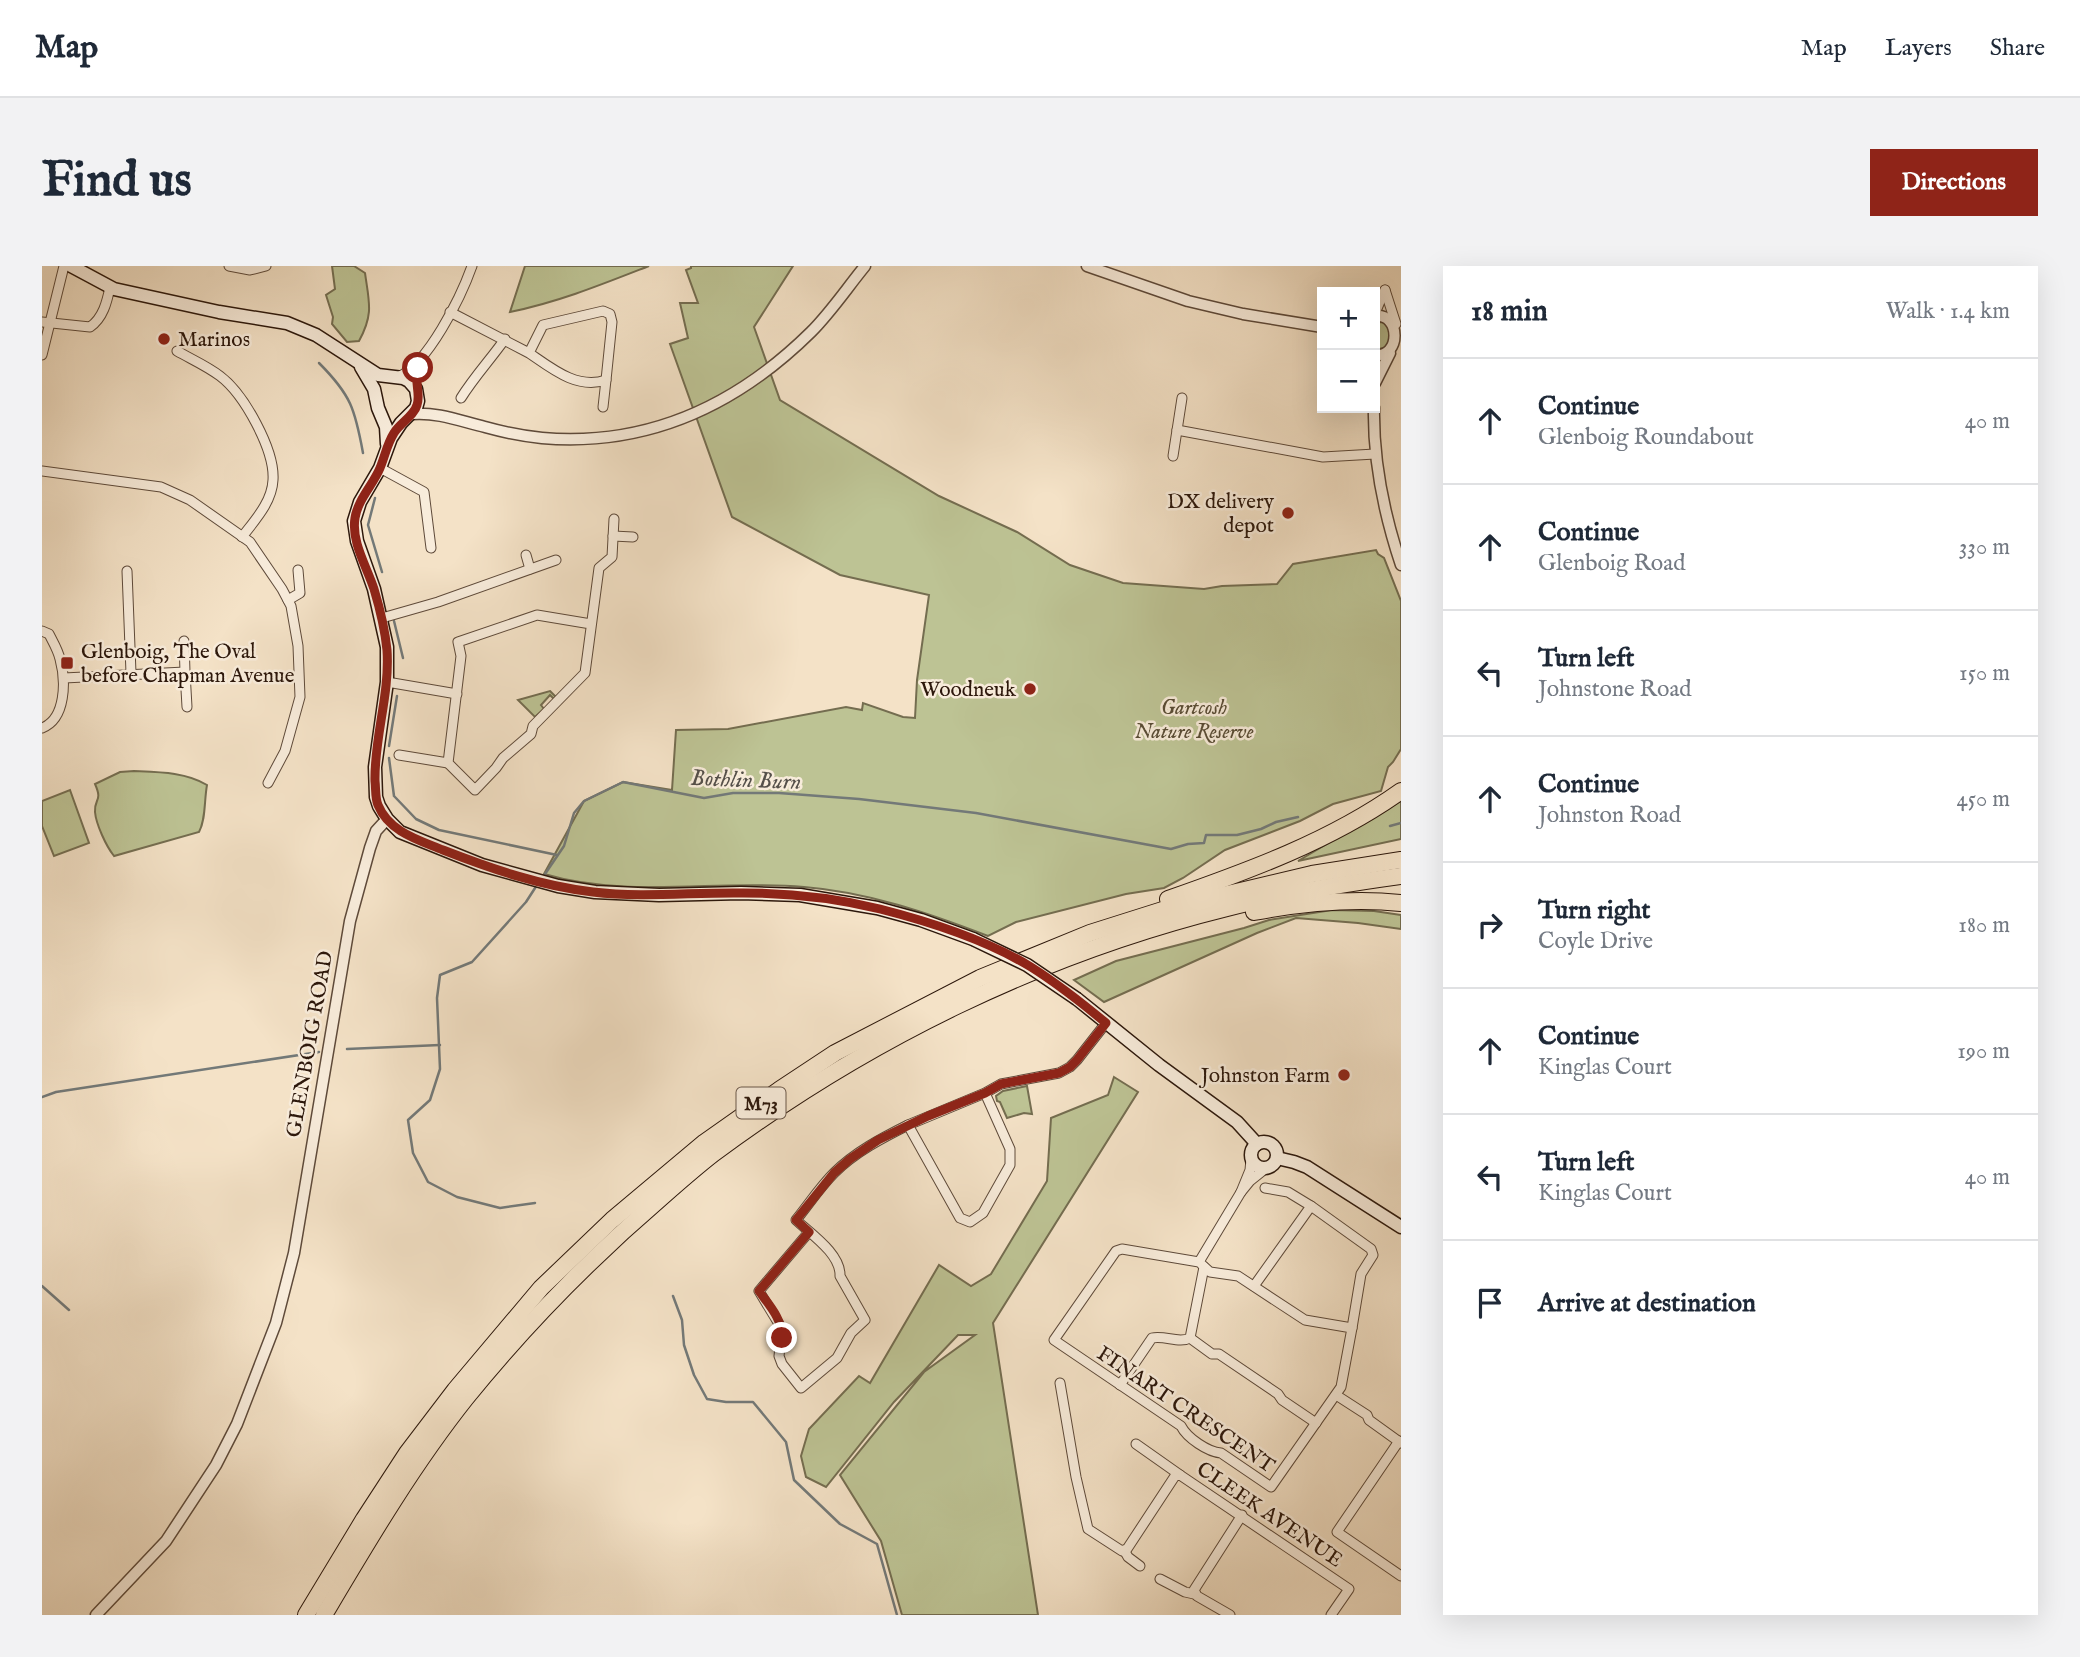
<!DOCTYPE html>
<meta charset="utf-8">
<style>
body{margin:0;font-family:"IM FELL English",serif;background:#f2f2f3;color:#1f2937}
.controls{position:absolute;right:21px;top:21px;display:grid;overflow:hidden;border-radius:0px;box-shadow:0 7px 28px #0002}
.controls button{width:63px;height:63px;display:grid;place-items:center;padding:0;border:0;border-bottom:2px solid #e0e1e3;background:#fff;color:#1f2937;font:35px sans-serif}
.stop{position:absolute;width:21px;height:21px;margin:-16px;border:5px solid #8f2418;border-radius:50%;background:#fff}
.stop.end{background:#8f2418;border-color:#fff;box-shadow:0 2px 7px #0008}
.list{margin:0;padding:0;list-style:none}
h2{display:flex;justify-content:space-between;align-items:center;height:91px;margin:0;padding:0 28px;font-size:30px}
h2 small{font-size:23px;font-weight:400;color:#747a83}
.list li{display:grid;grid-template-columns:46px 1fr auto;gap:21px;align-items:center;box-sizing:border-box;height:126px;padding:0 28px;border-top:2px solid #e0e1e3}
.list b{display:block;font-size:26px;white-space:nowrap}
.list p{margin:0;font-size:23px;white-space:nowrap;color:#747a83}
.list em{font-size:23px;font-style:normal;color:#747a83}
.icon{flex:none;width:38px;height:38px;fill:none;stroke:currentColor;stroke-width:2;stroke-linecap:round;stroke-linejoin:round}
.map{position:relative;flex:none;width:1359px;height:1349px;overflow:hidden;border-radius:0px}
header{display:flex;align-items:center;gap:42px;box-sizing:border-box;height:98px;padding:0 35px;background:#fff;border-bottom:2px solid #e0e1e3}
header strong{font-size:33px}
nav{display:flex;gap:38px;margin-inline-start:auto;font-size:24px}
.intro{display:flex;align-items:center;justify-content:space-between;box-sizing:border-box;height:168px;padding:0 42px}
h1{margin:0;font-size:49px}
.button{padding:18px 32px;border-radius:0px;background:#8f2418;color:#fff;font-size:24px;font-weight:700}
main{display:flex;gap:42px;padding:0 42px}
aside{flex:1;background:#fff;border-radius:0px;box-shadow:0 7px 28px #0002}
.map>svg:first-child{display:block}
.green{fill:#bdc394;stroke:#746d50;stroke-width:2}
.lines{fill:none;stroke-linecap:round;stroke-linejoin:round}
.stream{stroke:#737978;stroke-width:2.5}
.minor-casing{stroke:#5e4a3a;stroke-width:11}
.tertiary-casing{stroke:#5e4a3a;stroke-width:13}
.secondary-casing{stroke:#2c170b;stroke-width:15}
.motorway-casing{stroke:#2c170b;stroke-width:18}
.minor{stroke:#f8ecdb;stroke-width:9}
.tertiary{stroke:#f8ecdb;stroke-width:10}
.secondary{stroke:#f8ecdb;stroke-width:12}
.motorway{stroke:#f4e2c7;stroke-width:16}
.secondary-bridge-casing{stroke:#2c170b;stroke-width:15;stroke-linecap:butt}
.secondary-bridge{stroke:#f8ecdb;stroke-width:12}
.route{stroke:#8f2418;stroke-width:9}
.poi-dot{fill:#8f2418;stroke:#f8ecdb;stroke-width:2.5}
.labels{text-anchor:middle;stroke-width:5;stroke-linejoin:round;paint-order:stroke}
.shield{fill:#f8ecdb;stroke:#695749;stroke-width:2}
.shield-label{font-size:19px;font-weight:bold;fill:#2c170b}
.poi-label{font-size:21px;fill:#2c170b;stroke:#f8ecdb;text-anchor:end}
.park-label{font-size:21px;font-style:italic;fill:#584b34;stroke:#f8ecdb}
.street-label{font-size:21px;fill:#2c170b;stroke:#f8ecdb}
.water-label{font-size:23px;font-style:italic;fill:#55504a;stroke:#f8ecdb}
</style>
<header>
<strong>Map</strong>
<nav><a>Map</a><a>Layers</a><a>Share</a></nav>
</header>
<div class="intro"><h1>Find us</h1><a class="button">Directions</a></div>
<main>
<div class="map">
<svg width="1359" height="1349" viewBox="0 0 1359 1349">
<rect width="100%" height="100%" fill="#f4e2c7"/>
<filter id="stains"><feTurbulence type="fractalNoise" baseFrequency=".00286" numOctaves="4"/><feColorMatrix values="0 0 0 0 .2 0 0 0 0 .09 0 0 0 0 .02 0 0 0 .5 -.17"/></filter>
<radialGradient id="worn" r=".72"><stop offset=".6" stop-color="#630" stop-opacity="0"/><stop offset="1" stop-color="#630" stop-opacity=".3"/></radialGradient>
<g class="green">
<path d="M290 0H312L323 7C327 36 332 48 317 75L305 76 290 58 291 51 284 29 293 23Z"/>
<path d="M483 0H607C561 18 517 36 468 46Z"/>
<path d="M649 0H751L712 61 738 134 897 230 975 266 1028 299 1081 317 1162 323 1180 320 1235 318 1251 298 1334 284 1336 288 1342 292 1359 335V483L1351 496 1346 501 1339 525 1291 538 1258 555 1183 584 1141 612 1122 622 1084 628 974 656 946 670C886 647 826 626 762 621 676 613 587 633 502 608L542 535 581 516 630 524 634 464 686 463 804 441 820 444 821 437 861 451 873 452 875 414 887 329 798 309 690 251 628 78 646 72 638 37H656L644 4 649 2Z"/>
<path d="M1340 56 1345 57 1351 74C1345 79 1342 85 1333 82V57Z"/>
<path d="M508 425 514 431 512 433 508 429 499 439 502 443 493 451 476 434Z"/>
<path d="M92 505C116 506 144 506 165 519 162 535 164 553 157 566L72 590C64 580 54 558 53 546 52 532 61 536 53 518L78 506Z"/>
<path d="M28 524 47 577 12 590 0 560V535Z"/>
<path d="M1359 534V573L1256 595Z"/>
<path d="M1290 644 1332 645 1359 649V663L1316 657 1254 652 1215 667 1062 736 1032 714 1074 695 1202 662 1227 654Z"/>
<path d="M1072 811 1096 826 951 1057 996 1349H860L839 1275 798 1209 882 1106 933 1069H916L852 1136 784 1221 764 1211 759 1190 767 1163 817 1110 828 1117 897 999 929 1020 949 1008 1005 915 1009 852 1066 829Z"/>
<path d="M985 820 990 848 982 847 965 852 958 836 955 835 954 830 961 825Z"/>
</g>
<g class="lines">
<g class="stream">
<path d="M277 97C309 129 313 143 321 187"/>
<path d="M333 232 326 259 340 306"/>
<path d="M352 355 361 392"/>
<path d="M347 480 355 430"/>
<path d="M347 492 352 530 374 553 397 564 515 589"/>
<path d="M1348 560 1359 557"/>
<path d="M501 611 522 580 532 547 542 535 581 516 662 532 691 527H737L817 533 934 547 1129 583 1146 578 1162 577 1164 569H1195L1219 563 1234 556 1256 551"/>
<path d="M305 783 398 779"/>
<path d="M0 831 14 826 277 786"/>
<path d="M493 937 458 942 415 931 386 916 371 887 366 854 388 834 398 803 395 732 398 709 430 696 484 636 495 619"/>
<path d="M0 1020 27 1044"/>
<path d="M631 1030 640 1054 642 1079 652 1109 665 1133 684 1136H711L744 1176 752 1214 798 1258 835 1278 855 1349"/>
</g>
<g class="minor-casing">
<g id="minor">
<path d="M187 0 208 4 224 0"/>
<path d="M1343 24 1354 58"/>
<path d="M408 46 487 87 501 59 561 45 568 48 570 56 564 114C535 124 509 102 487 87"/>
<path d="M1333 47 1343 24"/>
<path d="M0 56 48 61C61 52 65 36 68 21"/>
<path d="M135 85C149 93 165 100 178 110 202 128 233 184 231 214 230 236 213 254 200 271"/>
<path d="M0 89 22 0"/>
<path d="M356 111C386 98 419 31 430 0"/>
<path d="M419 132C432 111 448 94 463 73"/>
<path d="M561 141 564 114"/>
<path d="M1135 164 1281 191 1333 188"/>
<path d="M1131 190 1140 132"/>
<path d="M338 202 382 226 389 282"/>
<path d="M0 205 119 221 148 234 208 276 240 323 249 340 256 380 258 431 243 485 226 517"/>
<path d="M571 270 591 271"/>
<path d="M484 289 488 303"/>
<path d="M85 305 89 407"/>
<path d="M246 334 258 327 256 304"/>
<path d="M340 352 396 336 514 294"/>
<path d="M549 358 495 349 416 376 419 390 406 497 433 524 454 502 461 492 489 468 491 460 543 407 557 302 570 291 572 253"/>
<path d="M0 365 7 368C11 376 16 384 18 393 24 415 24 453 0 462"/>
<path d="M142 375 143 406"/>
<path d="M22 412 143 406 145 441"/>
<path d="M345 416 415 428"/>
<path d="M357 489 406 497"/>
<path d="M943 827 968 883V899L941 947 928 956 918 952 866 859 943 827 959 818 1017 807 1028 801 1035 794 1064 757"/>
<path d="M1209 893 1208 904 1199 926 1208 915 1223 903"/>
<path d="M1223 922 1246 926 1269 940"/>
<path d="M767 966 717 1025 740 1063 737 1090 740 1098 759 1122 795 1092 809 1067 823 1054 798 1010C799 988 769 968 754 954 767 938 778 921 792 907 813 886 840 872 866 859"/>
<path d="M1157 996 1168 1006 1196 1010 1263 1054 1310 1062 1299 1121 1229 1221 1179 1187C1166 1186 1145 1172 1139 1160L1012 1074 1074 985 1080 983 1157 996 1199 926"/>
<path d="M1212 1020 1269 940 1329 983 1331 989 1319 1008 1310 1062"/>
<path d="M1148 1072 1170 1088H1177L1236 1128 1240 1134 1274 1157"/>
<path d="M1018 1117 1034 1211 1046 1263 1080 1285 1085 1283 1133 1210 1138 1209 1307 1323 1289 1349"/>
<path d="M1078 1119 1110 1072C1123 1069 1137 1078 1148 1072L1162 1001"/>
<path d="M1294 1129 1325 1149 1327 1154 1359 1177"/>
<path d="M1357 1175 1295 1266 1359 1310"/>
<path d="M1094 1178 1138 1209"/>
<path d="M1082 1284 1086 1291 1098 1300"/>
<path d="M1118 1313 1143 1326 1152 1328"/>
<path d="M1188 1349 1155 1330 1152 1324 1200 1249"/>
</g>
</g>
<g class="tertiary-casing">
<g id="tertiary">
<path d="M1045 0 1146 35 1201 48 1280 61"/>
<path d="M1333 50C1359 47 1359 92 1333 89"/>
<path d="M1333 117 1348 87"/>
<path d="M1332 142C1331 195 1342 248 1359 299"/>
<path d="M370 148C396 146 418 155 443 161 461 166 481 170 500 172 606 181 695 139 769 66 789 46 805 22 823 0"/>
<path d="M54 1349 124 1275 174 1199 195 1158 234 1057 252 987 308 655 328 582 334 565 345 553"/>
</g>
</g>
<g class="secondary-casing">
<g id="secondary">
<path d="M29 0 72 23 177 46 245 57 274 69 336 109 361 112 367 115 374 123 376 135 374 142 359 157 349 172 338 202 318 236 312 255 315 275 332 323 345 381V416L333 501 334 531 337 540 345 553 358 566 440 599 516 620 553 626 617 629 699 627 758 629 835 642 879 654 931 673"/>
<path d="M319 101 332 123 336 142 344 161 345 178"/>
<path d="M1035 733 1117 799 1195 856 1215 878"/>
<circle cx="1222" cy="889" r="13"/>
<path d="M1235 892 1252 896 1265 901 1359 961"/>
</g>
</g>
<g class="motorway-casing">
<g id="motorway">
<path d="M1126 633C1206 605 1289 575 1359 525"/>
<path d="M1212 646C1260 637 1310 632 1359 637"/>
<path d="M264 1349 322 1253 365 1187 413 1124 499 1022 570 954 663 876 737 824 793 787 938 712 1048 667 1127 642 1270 608 1359 594"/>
<path d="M282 1349C326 1275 370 1200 424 1132 483 1059 548 993 619 932 636 917 653 902 671 888 824 774 999 688 1185 642 1242 627 1301 618 1359 610"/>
</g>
</g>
<use href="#minor" class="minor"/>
<use href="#tertiary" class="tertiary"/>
<use href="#secondary" class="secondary"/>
<use href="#motorway" class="motorway"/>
<g class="secondary-bridge-casing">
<path id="secondary-bridge" d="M931 673 985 699 1035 733"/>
</g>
<use href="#secondary-bridge" class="secondary-bridge"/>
</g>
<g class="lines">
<path class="route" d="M376 102C372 117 379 128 375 139 372 150 358 157 352 167 345 178 343 190 338 202 331 219 316 233 313 252 309 276 325 301 332 323 338 343 343 364 345 384 348 429 332 471 333 515 334 523 333 532 336 539 347 566 377 574 401 584 450 603 499 620 551 626 601 632 651 626 701 627 747 627 793 632 838 643 889 656 943 673 989 701 1016 718 1040 737 1064 757L1035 794 1028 801 1017 807 959 818 943 827 886 850 836 874 808 893 792 907 754 954 767 966 717 1025C727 1039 741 1054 740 1072"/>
</g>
<g class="poi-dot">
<circle cx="122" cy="73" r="7"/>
<circle cx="1246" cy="247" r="7"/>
<rect x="18" y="390" width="14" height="14" rx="3.5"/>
<circle cx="988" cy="423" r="7"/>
<circle cx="1302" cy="809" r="7"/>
</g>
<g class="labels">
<rect class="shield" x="694.5" y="821.5" width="49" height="31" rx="5"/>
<g class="shield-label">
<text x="719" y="844">M73</text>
</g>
<g class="poi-label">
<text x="136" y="80" text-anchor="start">Marinos</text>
<text x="1232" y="242">DX delivery<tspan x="1232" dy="24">depot</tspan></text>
<text x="39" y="392" text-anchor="start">Glenboig, The Oval<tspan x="39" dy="24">before Chapman Avenue</tspan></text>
<text x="974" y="430">Woodneuk</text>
<text x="1288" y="816">Johnston Farm</text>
</g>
<g class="park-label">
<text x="1152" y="448">Gartcosh<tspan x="1152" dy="24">Nature Reserve</tspan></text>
</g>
<g class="street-label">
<text transform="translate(267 778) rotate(-80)" y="7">GLENBOIG ROAD</text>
<text transform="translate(1144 1143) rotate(34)" y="7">FINART CRESCENT</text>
<text transform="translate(1228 1248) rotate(34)" y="7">CLEEK AVENUE</text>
</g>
<g class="water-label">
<text transform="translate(704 513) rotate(2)" y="8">Bothlin Burn</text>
</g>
</g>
<rect width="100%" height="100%" filter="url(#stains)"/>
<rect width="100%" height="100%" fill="url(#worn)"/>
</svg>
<div class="controls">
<button>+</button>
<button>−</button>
</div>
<div class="stop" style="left:376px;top:102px"></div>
<div class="stop end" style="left:740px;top:1072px"></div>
</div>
<aside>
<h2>18 min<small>Walk · 1.4 km</small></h2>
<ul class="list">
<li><svg class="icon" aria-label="ahead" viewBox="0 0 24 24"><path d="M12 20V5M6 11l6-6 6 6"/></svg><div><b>Continue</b><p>Glenboig Roundabout</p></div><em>40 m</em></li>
<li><svg class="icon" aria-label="ahead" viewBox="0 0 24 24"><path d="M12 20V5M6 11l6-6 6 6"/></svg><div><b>Continue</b><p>Glenboig Road</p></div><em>330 m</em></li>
<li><svg class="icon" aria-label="left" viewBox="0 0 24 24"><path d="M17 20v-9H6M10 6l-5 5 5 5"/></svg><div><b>Turn left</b><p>Johnstone Road</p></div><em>150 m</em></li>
<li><svg class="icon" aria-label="ahead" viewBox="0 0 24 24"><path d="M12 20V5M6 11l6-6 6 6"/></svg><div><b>Continue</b><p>Johnston Road</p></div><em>450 m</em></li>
<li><svg class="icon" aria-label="right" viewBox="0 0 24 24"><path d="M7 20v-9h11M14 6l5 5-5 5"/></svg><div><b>Turn right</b><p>Coyle Drive</p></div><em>180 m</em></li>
<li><svg class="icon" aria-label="ahead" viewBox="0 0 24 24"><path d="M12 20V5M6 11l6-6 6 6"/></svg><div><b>Continue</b><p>Kinglas Court</p></div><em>190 m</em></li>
<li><svg class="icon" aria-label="left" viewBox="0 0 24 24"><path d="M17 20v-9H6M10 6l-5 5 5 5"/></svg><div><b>Turn left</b><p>Kinglas Court</p></div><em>40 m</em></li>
<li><svg class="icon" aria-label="arrive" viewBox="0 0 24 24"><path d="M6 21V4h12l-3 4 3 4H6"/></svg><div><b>Arrive at destination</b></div></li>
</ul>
</aside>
</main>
